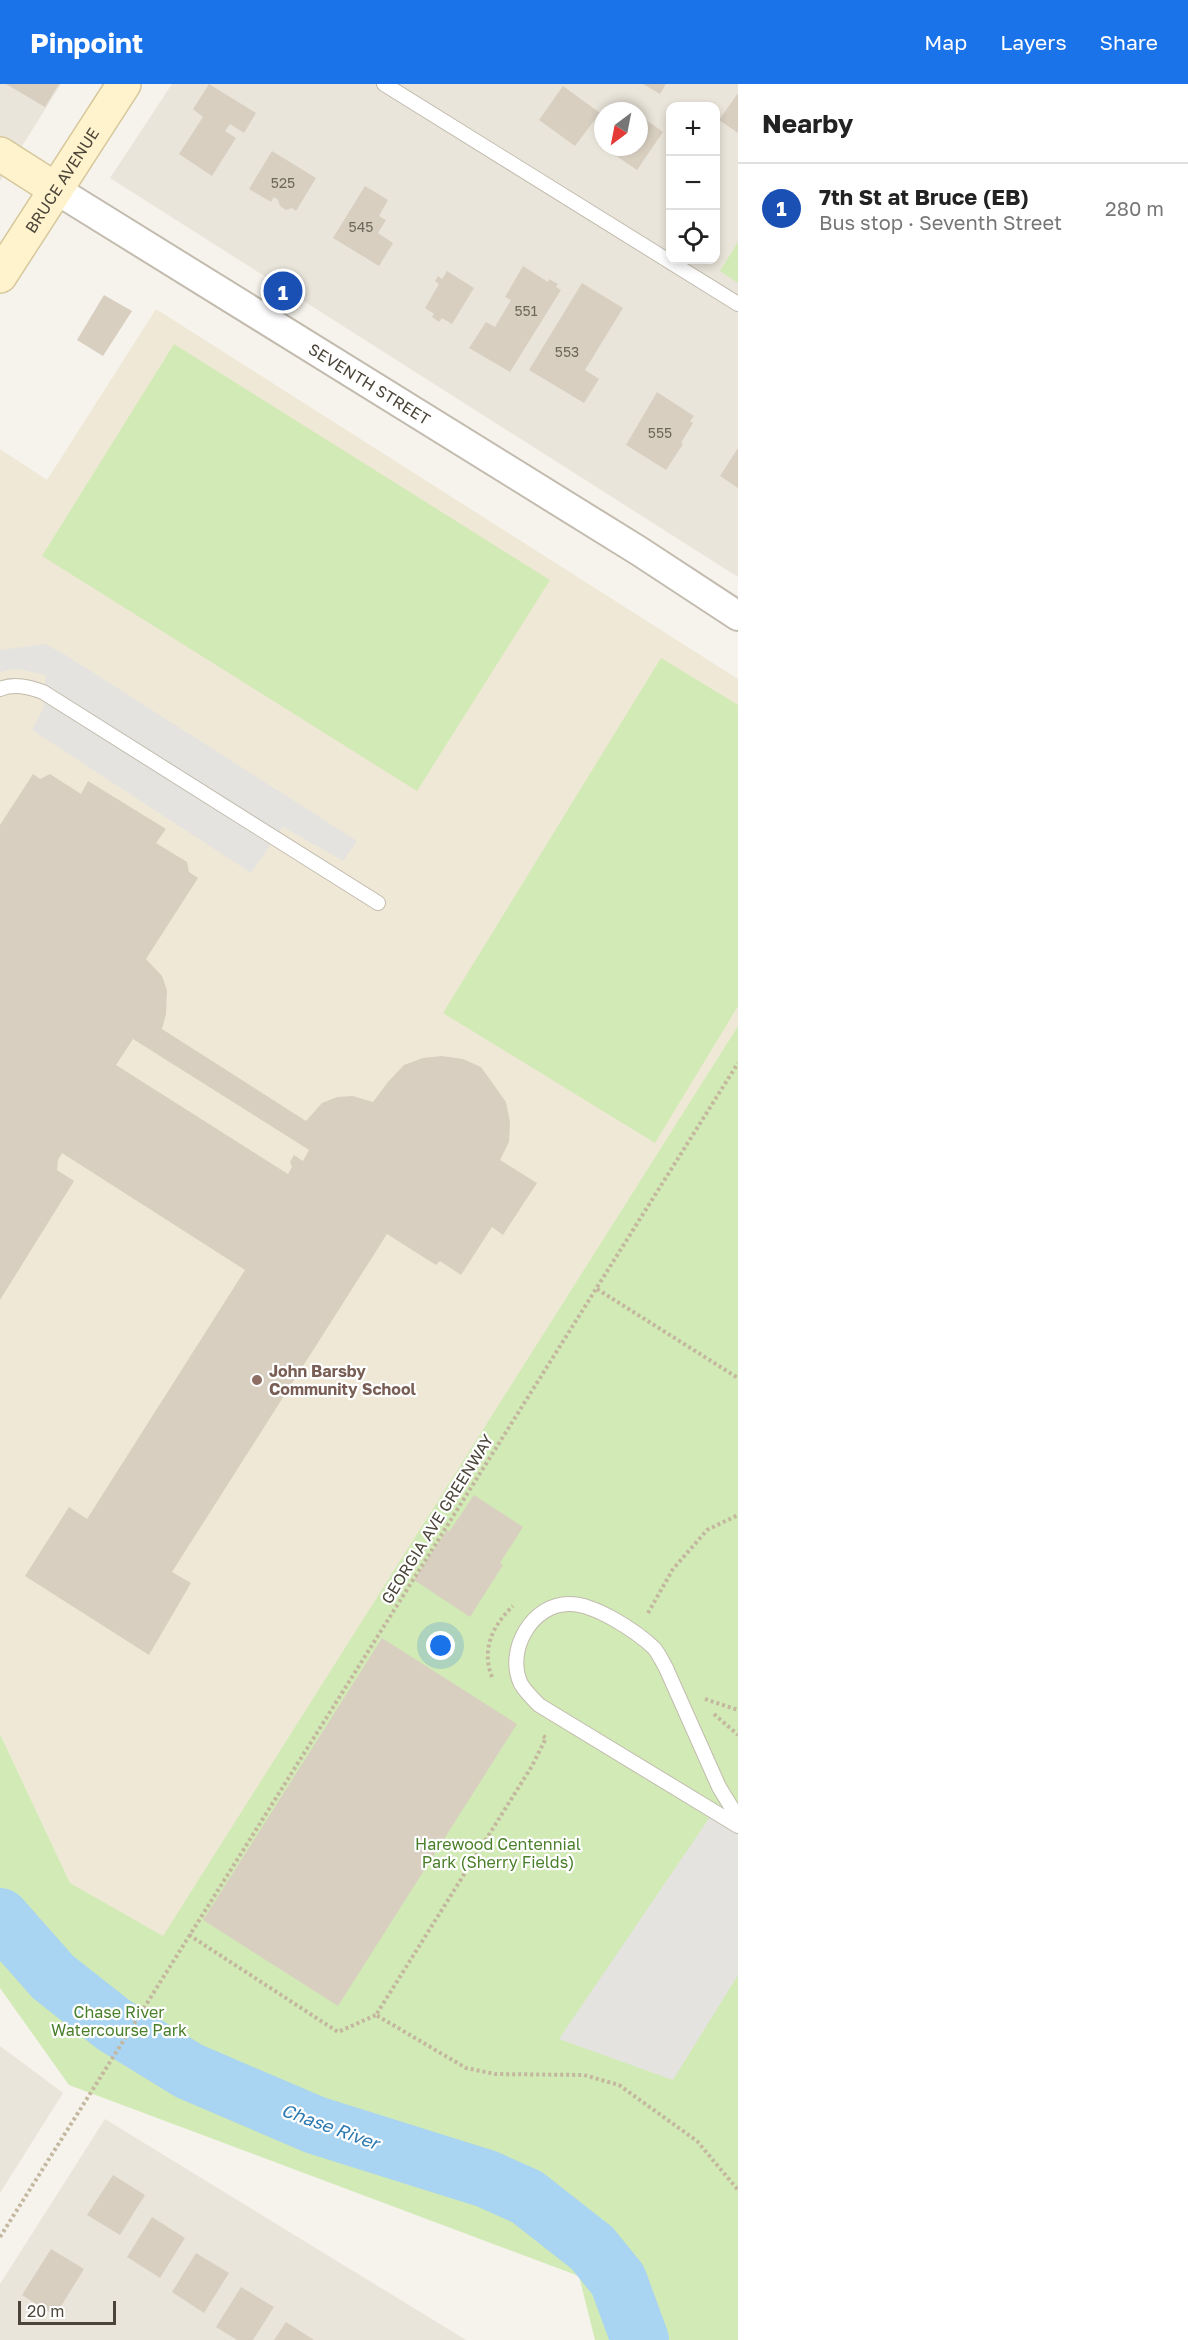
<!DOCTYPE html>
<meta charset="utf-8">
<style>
body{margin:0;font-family:"Golos Text",sans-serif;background:#f6f6f6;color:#222}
.controls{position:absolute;right:18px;top:18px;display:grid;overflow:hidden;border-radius:12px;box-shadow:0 3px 9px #0003}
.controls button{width:54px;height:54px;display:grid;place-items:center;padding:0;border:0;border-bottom:2px solid #e0e0e0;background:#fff;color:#222;font:30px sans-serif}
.compass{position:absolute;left:594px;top:18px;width:54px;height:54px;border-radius:50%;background:#fff;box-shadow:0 3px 9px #0003;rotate:212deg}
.scale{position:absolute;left:18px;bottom:15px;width:98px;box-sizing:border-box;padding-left:6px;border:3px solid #4b4439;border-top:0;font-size:16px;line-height:21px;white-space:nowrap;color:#4b4439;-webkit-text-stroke:4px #fff;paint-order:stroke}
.you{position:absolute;left:441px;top:1562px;width:21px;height:21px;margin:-15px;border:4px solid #fff;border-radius:50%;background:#1a73e8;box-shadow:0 0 0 9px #1a73e833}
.badge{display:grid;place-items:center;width:39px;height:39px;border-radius:50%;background:#1a73e8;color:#fff;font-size:20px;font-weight:700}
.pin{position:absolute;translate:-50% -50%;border:3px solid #fff;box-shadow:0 2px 6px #0006}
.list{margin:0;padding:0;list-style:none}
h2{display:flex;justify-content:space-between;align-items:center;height:78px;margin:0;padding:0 24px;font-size:26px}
h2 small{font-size:20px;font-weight:400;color:#767676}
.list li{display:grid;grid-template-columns:39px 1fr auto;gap:18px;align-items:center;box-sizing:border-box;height:90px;padding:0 24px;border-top:2px solid #e0e0e0}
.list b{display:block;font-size:22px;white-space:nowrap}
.list p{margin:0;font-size:20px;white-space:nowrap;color:#767676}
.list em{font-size:20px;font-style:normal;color:#767676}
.icon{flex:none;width:33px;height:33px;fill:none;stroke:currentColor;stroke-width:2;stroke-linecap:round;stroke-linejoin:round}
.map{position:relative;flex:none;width:738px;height:2256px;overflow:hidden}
header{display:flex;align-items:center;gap:36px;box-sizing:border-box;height:84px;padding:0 30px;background:#1a73e8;color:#fff}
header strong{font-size:28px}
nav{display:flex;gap:33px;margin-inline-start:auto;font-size:21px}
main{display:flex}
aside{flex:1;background:#fff}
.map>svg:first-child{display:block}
.residential{fill:#eae5da;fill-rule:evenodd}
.education{fill:#efe8d6}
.green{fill:#d2eab5}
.parking{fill:#e5e3e0}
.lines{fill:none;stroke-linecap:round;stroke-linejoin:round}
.river{stroke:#a9d4f2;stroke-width:58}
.building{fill:#d8cfc1;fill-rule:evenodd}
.lane-casing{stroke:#c2bbae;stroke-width:16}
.street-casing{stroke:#c2bbae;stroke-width:32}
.secondary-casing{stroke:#d6c79b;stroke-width:36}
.path{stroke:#c4b79f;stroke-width:4;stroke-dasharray:3 3;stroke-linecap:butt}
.lane{stroke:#fff;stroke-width:14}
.street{stroke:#fff;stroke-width:28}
.secondary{stroke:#fff3cd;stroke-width:33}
.education-dot{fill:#8d6e63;stroke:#fff;stroke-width:2}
.labels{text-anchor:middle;stroke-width:4.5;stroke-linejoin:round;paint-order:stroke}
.number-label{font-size:14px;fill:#6e675b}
.street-label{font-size:16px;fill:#4b4439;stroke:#fff}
.education-label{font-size:16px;font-weight:bold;fill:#785e54;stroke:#fff;text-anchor:start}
.park-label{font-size:16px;fill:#4a7f2a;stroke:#fff}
.water-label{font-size:18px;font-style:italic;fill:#2e7ab2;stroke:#fff}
</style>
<header>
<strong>Pinpoint</strong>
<nav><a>Map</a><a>Layers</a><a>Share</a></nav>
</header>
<main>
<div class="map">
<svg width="738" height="2256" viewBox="0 0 738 2256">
<rect width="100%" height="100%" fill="#f6f3ec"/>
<g class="residential">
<path d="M0 0H61L0 97Z"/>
<path d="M172 0H738V493L110 94ZM670 22H716V176H670ZM603 27H639V63H603Z"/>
<path d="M0 1962 63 2009 0 2109Z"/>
<path d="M105 2035 466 2256H0V2200Z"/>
</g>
<path class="education" d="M156 225 738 595V942L163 1853 70 1799 0 1650V365L47 396Z"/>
<g class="green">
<path d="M738 158V199L720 187Z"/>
<path d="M174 260 550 496 417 707 42 472Z"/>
<path d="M661 574 738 621V922L655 1059 443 929Z"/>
<path d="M738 942V2256H595L579 2192 69 2001 0 1904V1650L70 1799 163 1852Z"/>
</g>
<g class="parking">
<path d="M45 560 64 570 357 757 343 777 283 743 251 789 32 646 43 625 46 591 16 585 0 588V566Z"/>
<path d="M714 1727 738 1741V1891L673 1996 559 1955Z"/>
</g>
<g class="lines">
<path class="river" d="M0 1833 53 1893 114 1941 189 1987 315 2041 487 2095 527 2113 592 2164 618 2196 640 2256"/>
</g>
<g class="building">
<path d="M6 0H59L45 23Z"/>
<path d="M209 0 256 29 244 49 230 40 225 47 236 54 212 92 179 70 203 33 193 25Z"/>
<path d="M643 0H666L660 10Z"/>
<path d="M563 2 600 29 575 62 539 36Z"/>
<path d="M738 9V49L719 36Z"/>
<path d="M624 21 633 27H620Z"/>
<path d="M639 31 663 48 637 86 603 63H639Z"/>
<path d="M272 67 316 94 296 127 292 124 286 126 280 122 278 116 274 113 271 118 249 105Z"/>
<path d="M365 102 388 116 379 132 386 136 378 149 393 159 379 182 333 154Z"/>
<path d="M523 182 548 198 549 195 558 200 556 203 561 206 510 288 469 264 486 238 495 243 511 216 505 213Z"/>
<path d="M447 187 474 204 452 240 442 234 439 238 432 233 434 230 425 224 439 200 435 197 438 192 442 195Z"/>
<path d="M582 199 623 224 585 286 599 295 584 319 529 286Z"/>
<path d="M104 211 132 227 103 272 77 256Z"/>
<path d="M657 308 694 332 690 337 693 339 681 359 683 360 666 386 626 361Z"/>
<path d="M738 364V404L720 392Z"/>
<path d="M33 690 40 695 50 690 81 710 88 697 166 745 156 759 187 778 189 788 198 794 146 875 162 892 167 906 166 930 162 945 306 1037 322 1019 337 1013 353 1012 373 1018 388 998 404 981 423 974 442 972 463 975 481 983 506 1018 510 1038 509 1058 500 1076 537 1099 503 1151 492 1143 461 1191 440 1177 436 1181 387 1150 172 1488 191 1499 149 1571 25 1492 69 1423 87 1435 245 1186 62 1069 58 1076 57 1086 74 1097 0 1216V741ZM133 955 309 1066 303 1077 294 1071 290 1078 292 1083 288 1090 116 981Z"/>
<path d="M474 1411 523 1443 500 1479 503 1481 470 1533 414 1496 447 1446 449 1448Z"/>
<path d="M382 1554 517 1640 338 1922 203 1836Z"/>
<path d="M113 2091 145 2111 120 2151 87 2131Z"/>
<path d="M152 2133 185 2154 160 2194 127 2173Z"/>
<path d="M51 2165 84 2185 55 2232 22 2211Z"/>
<path d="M196 2169 229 2189 204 2229 172 2208Z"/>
<path d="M241 2203 274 2223 253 2256H237L216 2243Z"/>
<path d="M286 2238 314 2256H274Z"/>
</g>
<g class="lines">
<g class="lane-casing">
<g id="lane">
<path d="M384 0 738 220"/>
<path d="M0 605C14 599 29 603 43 608L378 819"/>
<path d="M738 1734 719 1703 666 1584C662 1577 659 1570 654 1564 636 1547 595 1520 570 1520 532 1519 505 1567 521 1600 525 1607 533 1615 539 1621L738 1742"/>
</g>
</g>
<g class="street-casing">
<g id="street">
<path id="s1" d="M55 105 639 467 738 532"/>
</g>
</g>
<g class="secondary-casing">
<g id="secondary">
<path d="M0 70 55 105"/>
<path id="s2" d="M0 192 124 0"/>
</g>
</g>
<g class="path">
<path d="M597 1205 738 1294"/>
<path d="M648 1529 673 1485 707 1446 738 1431"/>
<path d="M492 1593C481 1565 493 1541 513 1522"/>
<path d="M705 1615 738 1626"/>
<path d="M714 1630 738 1651"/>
<path d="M543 1652 546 1654 532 1682 376 1931 466 1984 495 1990 584 1991 619 2001 697 2057 738 2106"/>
<path d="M189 1851 338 1948 376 1931"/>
<path d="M0 2153 738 979"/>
</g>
<use href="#lane" class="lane"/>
<use href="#street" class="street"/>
<use href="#secondary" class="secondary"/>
</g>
<circle class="education-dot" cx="257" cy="1296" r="6"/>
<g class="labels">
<g class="number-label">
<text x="283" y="104">525</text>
<text x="361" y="148">545</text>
<text x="526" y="232">551</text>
<text x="567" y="273">553</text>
<text x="660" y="354">555</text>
</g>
<g class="street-label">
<text dy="6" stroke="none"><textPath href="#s2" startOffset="114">BRUCE AVENUE</textPath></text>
<text dy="6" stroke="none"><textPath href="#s1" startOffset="370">SEVENTH STREET</textPath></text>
<text transform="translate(437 1435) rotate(-58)" y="6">GEORGIA AVE GREENWAY</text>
</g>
<g class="education-label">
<text x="269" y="1293">John Barsby<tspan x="269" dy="18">Community School</tspan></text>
</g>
<g class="park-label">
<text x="498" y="1766">Harewood Centennial<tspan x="498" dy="18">Park (Sherry Fields)</tspan></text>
<text x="119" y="1934">Chase River<tspan x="119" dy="18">Watercourse Park</tspan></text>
</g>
<g class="water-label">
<text transform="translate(330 2043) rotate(20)" y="6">Chase River</text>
</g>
</g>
</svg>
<div class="controls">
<button>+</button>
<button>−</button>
<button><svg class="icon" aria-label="locate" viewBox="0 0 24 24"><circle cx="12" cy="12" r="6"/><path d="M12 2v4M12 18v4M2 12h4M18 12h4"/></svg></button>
</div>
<svg class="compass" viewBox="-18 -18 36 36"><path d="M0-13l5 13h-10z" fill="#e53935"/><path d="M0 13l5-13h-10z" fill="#767676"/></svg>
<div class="scale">20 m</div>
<div class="you"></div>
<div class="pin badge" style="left:283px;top:207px;background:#1a4fb4">1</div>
</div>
<aside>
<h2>Nearby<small></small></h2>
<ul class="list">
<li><span class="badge" style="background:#1a4fb4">1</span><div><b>7th St at Bruce (EB)</b><p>Bus stop · Seventh Street</p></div><em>280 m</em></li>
</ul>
</aside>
</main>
